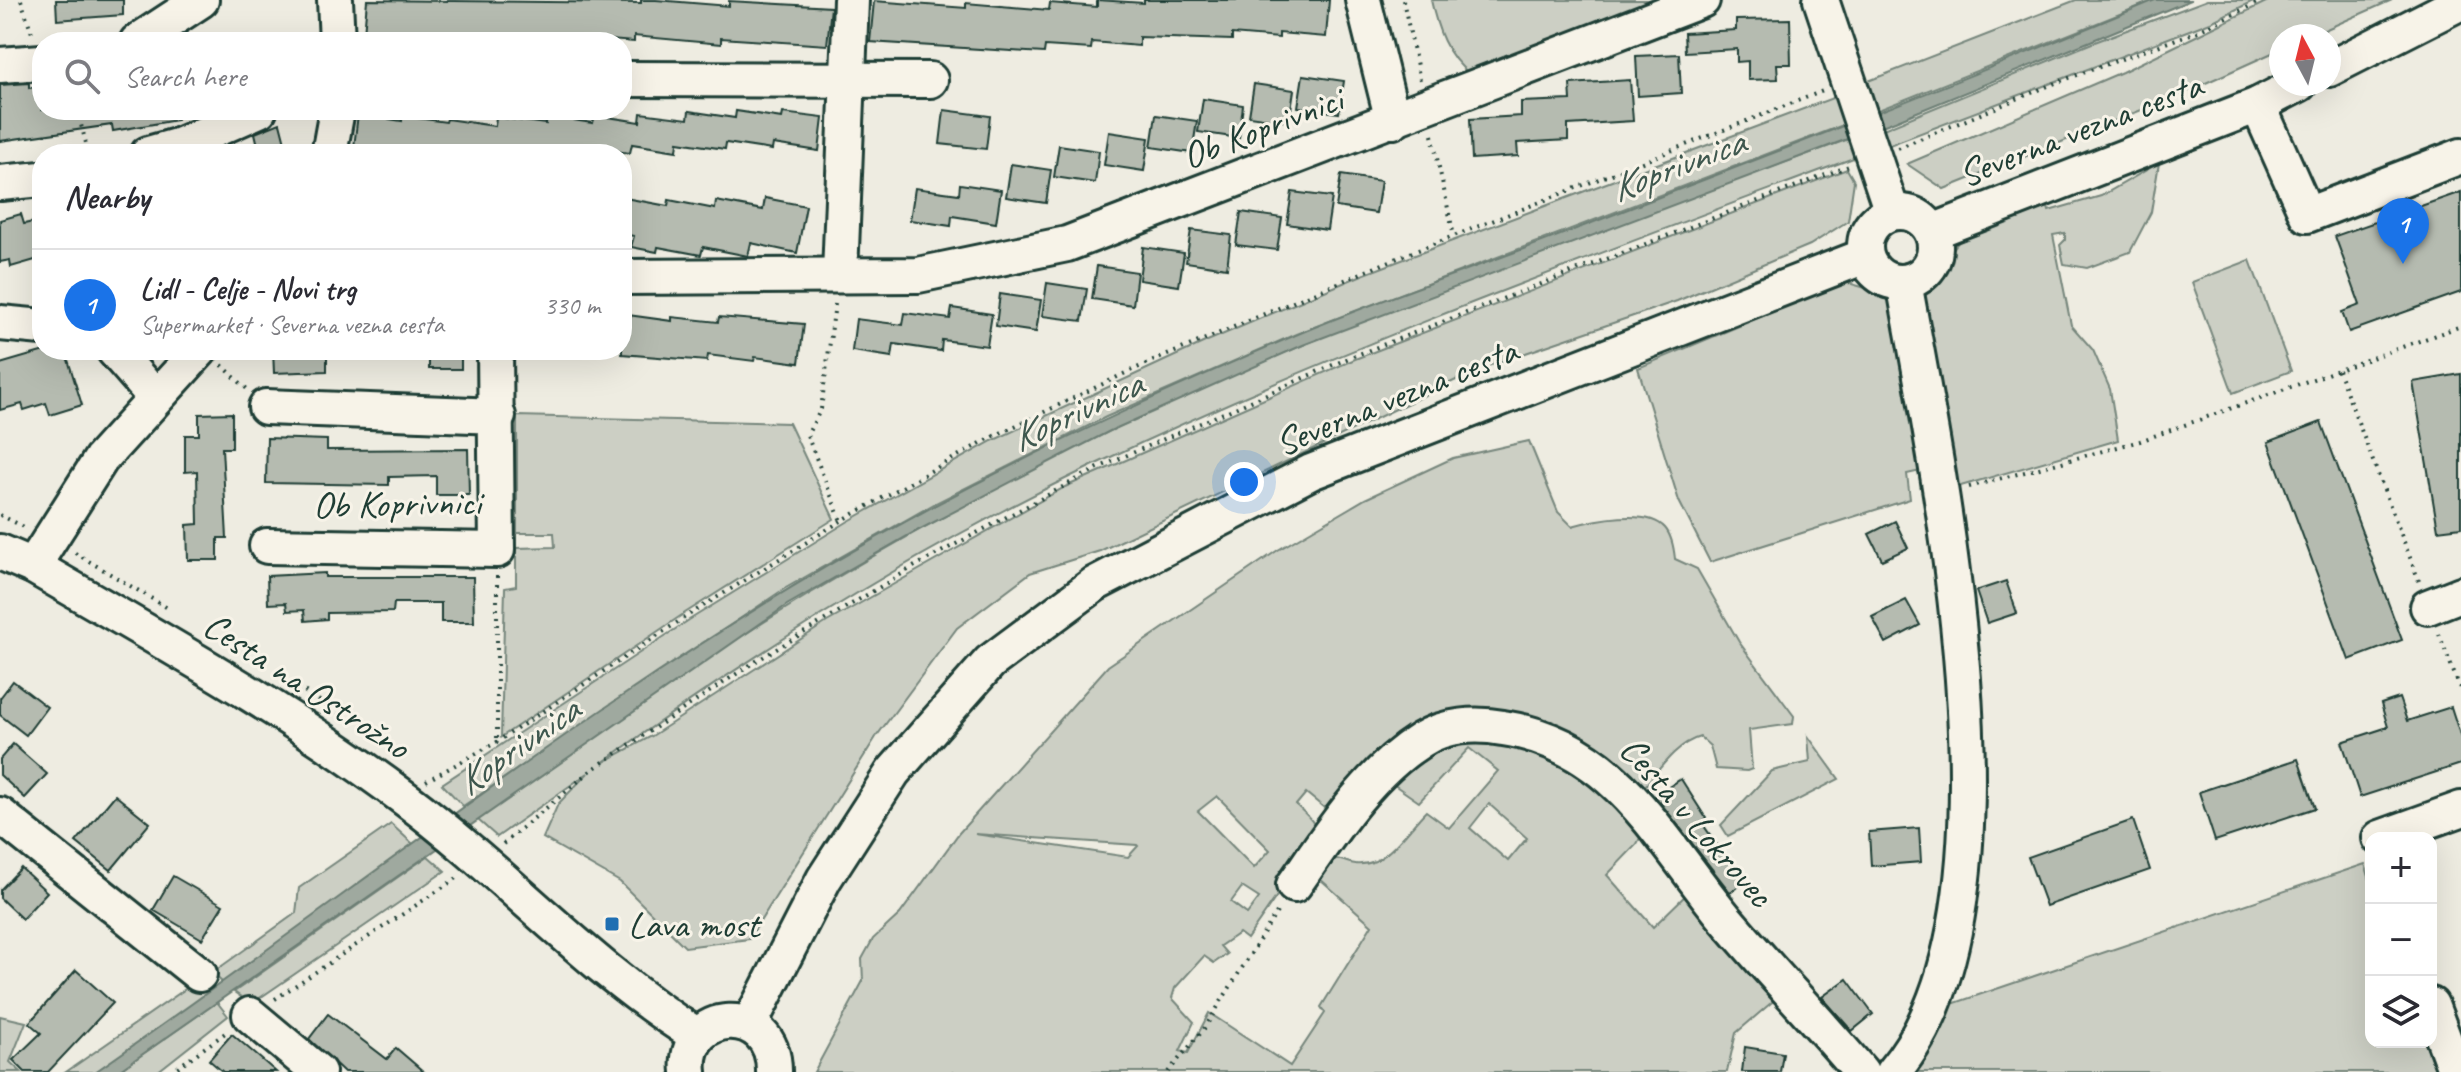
<!DOCTYPE html>
<meta charset="utf-8">
<style>
body{margin:0;font-family:Caveat,sans-serif;background:#f7f7f7;color:#2b2b33}
.controls{position:absolute;right:24px;bottom:24px;display:grid;overflow:hidden;border-radius:16px;box-shadow:0 8px 32px #0002}
.controls button{width:72px;height:72px;display:grid;place-items:center;padding:0;border:0;border-bottom:2px solid #e1e1e2;background:#fff;color:#2b2b33;font:40px sans-serif}
.compass{position:absolute;left:2269px;top:24px;width:72px;height:72px;border-radius:50%;background:#fff;box-shadow:0 8px 32px #0002;rotate:353deg}
.you{position:absolute;left:1244px;top:482px;width:28px;height:28px;margin:-20px;border:6px solid #fff;border-radius:50%;background:#1a73e8;box-shadow:0 0 0 12px #1a73e833}
.badge{display:grid;place-items:center;width:52px;height:52px;border-radius:50%;background:#1a73e8;color:#fff;font-size:26px;font-weight:700}
.pin{position:absolute;translate:-50% -66px;filter:drop-shadow(0 2px 4px #0008)}
.pin::after{content:'';position:absolute;top:42px;width:28px;height:24px;background:inherit;clip-path:polygon(0 0,100% 0,50% 100%)}
.list{margin:0;padding:0;list-style:none}
h2{display:flex;justify-content:space-between;align-items:center;height:104px;margin:0;padding:0 32px;font-size:34px}
h2 small{font-size:26px;font-weight:400;color:#7c7c81}
.list li{display:grid;grid-template-columns:52px 1fr auto;gap:24px;align-items:center;box-sizing:border-box;height:112px;padding:0 32px;border-top:2px solid #e1e1e2}
.list b{display:block;font-size:30px;white-space:nowrap}
.list p{margin:0;font-size:26px;white-space:nowrap;color:#7c7c81}
.list em{font-size:26px;font-style:normal;color:#7c7c81}
.icon{flex:none;width:44px;height:44px;fill:none;stroke:currentColor;stroke-width:2;stroke-linecap:round;stroke-linejoin:round}
.map{position:relative;flex:none;width:2461px;height:1072px;overflow:hidden}
.search{position:absolute;background:#fff;box-shadow:0 8px 32px #0002;left:32px;top:32px;width:600px;height:88px;display:flex;align-items:center;gap:20px;box-sizing:border-box;padding:0 28px;border-radius:32px;color:#7c7c81;font-size:30px}
.panel{position:absolute;background:#fff;box-shadow:0 8px 32px #0002;left:32px;top:144px;width:600px;height:216px;border-radius:32px}
.map>svg:first-child{display:block}
.green{fill:#cccfc4;stroke:#76867c;stroke-width:2;fill-rule:evenodd}
.water{fill:#9fa99f;stroke:#6c7e74;stroke-width:2}
.building{fill:#b5bbb0;stroke:#1f3d34;stroke-width:2}
.lines{fill:none;stroke-linecap:round;stroke-linejoin:round}
.minor-casing{stroke:#1f3d34;stroke-width:40}
.path{stroke:#1f3d34;stroke-width:4;stroke-dasharray:2 6;stroke-linecap:butt}
.minor{stroke:#f7f3e8;stroke-width:34}
.poi-dot{fill:#1f6fb2;stroke:#f7f3e8;stroke-width:3}
.labels{text-anchor:middle;stroke-width:6;stroke-linejoin:round;paint-order:stroke}
.street-label{font-size:38px;fill:#1f3d34;stroke:#f7f3e8}
.poi-label{font-size:38px;fill:#1f3d34;stroke:#f7f3e8;text-anchor:start}
.water-label{font-size:40px;font-style:italic;fill:#3f584f;stroke:#f7f3e8}
</style>
<div class="map">
<svg width="2461" height="1072" viewBox="0 0 2461 1072">
<rect width="100%" height="100%" fill="#eeece1"/>
<filter id="ink" filterUnits="userSpaceOnUse"><feTurbulence type="fractalNoise" baseFrequency=".0125" numOctaves="2"/><feDisplacementMap in="SourceGraphic" scale="16" xChannelSelector="R" yChannelSelector="G"/><feConvolveMatrix kernelMatrix="1 2 1 2 8 2 1 2 1" color-interpolation-filters="sRGB"/></filter>
<g filter="url(#ink)">
<g class="green">
<path d="M1431 0H1668L1470 74C1446 56 1437 28 1431 0Z"/>
<path d="M2076 0H2155L1876 111 1868 81Z"/>
<path d="M2207 0H2255L2213 21 1887 146 1883 129 2092 43Z"/>
<path d="M2270 0H2392L2311 36H2281V49L2179 95 1944 189 1907 164 2122 72Z"/>
<path d="M1843 94 1851 122 1296 334 1106 417 936 503 784 589 463 806 442 784 689 620 847 522 992 441 1205 342 1362 275Z"/>
<path d="M1857 136 1864 154C1607 251 1346 345 1098 463 924 546 757 650 602 763L652 736 827 622 1065 487 1355 359 1847 169 1854 181 1848 221 1810 245 1677 301 1479 369 1100 551 1030 573 957 628 876 737 749 939 685 947 620 882 543 838 558 804 588 773 497 837 477 819C676 670 888 537 1112 430 1353 315 1607 228 1857 136Z"/>
<path d="M2159 163 2151 212 2130 252 2087 268 2064 264 2060 245 2065 240V233L2053 235 2071 325 2093 350 2110 389 2118 440 1954 488 1917 294 1964 235 2048 207 2049 211 2101 196Z"/>
<path d="M2250 260 2291 371 2233 393 2192 282Z"/>
<path d="M1845 282 1900 298 1925 470 1907 474 1910 499 1710 562 1679 501 1638 368Z"/>
<path d="M517 416 789 423 834 519 685 613 501 737 505 588 516 586V548L555 547 554 533H517Z"/>
<path d="M1529 441 1558 512 1572 526C1593 520 1648 508 1665 528 1672 536 1674 549 1675 559L1697 569 1739 642 1794 716 1793 724 1749 730 1752 769 1747 771 1716 769 1710 746 1700 737C1674 744 1656 775 1638 794 1623 782 1608 766 1591 755 1545 727 1471 705 1422 735 1390 753 1367 784 1343 811H1328L1306 793 1296 805C1310 818 1321 825 1313 844L1247 939 1239 933 1220 946 1227 954 1214 963 1204 956 1175 988 1172 998 1194 1022 1180 1051 1188 1053 1209 1013 1290 1066 1325 1013 1321 1007 1372 925 1311 871C1339 842 1342 874 1375 861 1394 852 1411 826 1426 811L1449 828 1498 771 1469 748 1419 802 1387 780C1409 761 1426 743 1454 735 1516 718 1616 772 1646 826L1637 844 1607 875 1653 927 1695 886 1724 925 1785 991 1736 1033 1727 1072H814L863 981 862 959 873 939 900 914 959 833 1108 666 1278 550 1365 499 1453 458ZM1217 796 1270 850 1254 868 1198 811ZM1489 804 1527 838 1508 861 1470 828ZM975 834 1137 845 1138 846 1128 857ZM1242 887 1259 898 1247 914 1231 902Z"/>
<path d="M1808 736 1839 779 1728 836 1721 825 1772 771 1810 762Z"/>
<path d="M391 824 413 844 223 983 212 973 296 913 299 888Z"/>
<path d="M428 856 445 871 251 1004 234 992Z"/>
<path d="M2365 864 2371 883V1042H2425L2436 1072H1917L1915 1068 1946 1006Z"/>
<path d="M194 983 209 994 96 1072H66Z"/>
<path d="M217 1002 228 1016 157 1072H117Z"/>
<path d="M0 1016 26 1022 10 1062 21 1072H0Z"/>
</g>
<path class="water" d="M2155 0H2191L1895 121 1303 345 1110 431 1038 468 911 534 787 605 117 1072H95C365 885 621 676 910 519 1034 451 1162 392 1291 337 1377 300 1467 271 1555 237 1756 160 1957 83 2155 0Z"/>
<g class="building">
<path d="M56 0H123V15L57 20Z"/>
<path d="M367 0 641 3V0H656L729 6V1L831 7 827 45 721 38V44L634 36V42L548 35V41L497 35 496 40 403 33V37L364 34Z"/>
<path d="M1097 0 1144 3V0H1329L1326 37 1279 33V38L1232 34V40L1139 37V46L1092 42 1091 49 1045 46 1044 53 870 42 874 1 966 8V3L1049 10 1050 3 1097 7Z"/>
<path d="M1790 19 1791 64H1777L1778 79 1748 80V61L1737 62V49L1685 52 1684 33 1736 30V20Z"/>
<path d="M1679 54 1681 93 1638 96 1636 56Z"/>
<path d="M1303 75 1344 81 1339 113 1298 107Z"/>
<path d="M1630 80 1633 121 1568 125V140L1517 143 1518 156 1472 159 1470 119 1521 116V102L1571 100 1570 84Z"/>
<path d="M29 83V88L42 86V110H176L177 120 113 131 112 125 0 141V85Z"/>
<path d="M1254 84 1294 90 1289 122 1249 116Z"/>
<path d="M1203 99 1243 105 1239 138 1198 132Z"/>
<path d="M944 110 990 116 986 149 940 144Z"/>
<path d="M689 111 735 118 736 111 782 118 783 113 823 118 819 151 773 144 772 150 726 143 725 149 678 142 677 151 632 144 630 153 584 147 583 154 533 148 532 154 484 148 483 154 438 151V154L354 147 358 114 402 121V116L446 122 447 119 495 126 496 117 546 124 547 116 593 123 595 115 640 122 641 113 688 119Z"/>
<path d="M1156 115 1197 121 1192 153 1151 147Z"/>
<path d="M280 123 288 154H260L255 133Z"/>
<path d="M1109 132 1149 138 1144 171 1104 165Z"/>
<path d="M1059 145 1099 151 1095 183 1054 177Z"/>
<path d="M1011 164 1051 170 1046 203 1006 197Z"/>
<path d="M1341 175 1381 181 1376 213 1336 207Z"/>
<path d="M960 184 1001 190 996 223 952 216 951 226 910 220 915 188 959 194Z"/>
<path d="M1292 192 1332 197 1327 230 1287 224Z"/>
<path d="M2461 192V292L2349 332 2342 312 2360 305 2335 236Z"/>
<path d="M625 198 668 206 669 200 715 209 716 201 763 210 765 198 806 206 797 253 751 243 748 256 703 247 701 255 658 247 657 252 631 247 634 236 622 234Z"/>
<path d="M1241 212 1282 218 1277 250 1236 245Z"/>
<path d="M21 214 24 224 42 220V258L11 267 10 260 0 262V220Z"/>
<path d="M1191 230 1231 235 1227 268 1186 262Z"/>
<path d="M1143 247 1184 253 1179 286 1139 280Z"/>
<path d="M1097 266 1137 272 1133 305 1092 299Z"/>
<path d="M1047 283 1087 289 1082 321 1042 316Z"/>
<path d="M1000 294 1041 300 1036 332 996 326Z"/>
<path d="M952 308 992 314 987 346 942 340 941 351 894 344 892 357 852 351 856 319 903 325 905 313 950 319Z"/>
<path d="M628 315 672 321V317L718 322 719 317 804 324 799 363 755 357 754 361 708 355 707 361 622 354V320H628Z"/>
<path d="M48 350H65L82 405 50 415 46 403 24 410 22 404 0 410V364Z"/>
<path d="M273 350H327V371L274 373Z"/>
<rect x="429" y="350" width="32" height="19"/>
<path d="M2461 374V527L2438 530 2413 382Z"/>
<path d="M232 413V448H222L227 538H218V560H188L187 525 198 524 197 471 185 472V435H199V414Z"/>
<path d="M2321 422 2402 640 2349 660 2268 442Z"/>
<path d="M267 438 327 440V450L468 449 469 495H436V476L389 477V485L266 483Z"/>
<path d="M1895 521 1908 548 1882 560 1869 534Z"/>
<path d="M325 573V577H473L474 622H441V603H394L393 612 327 613V619L305 621 304 610 287 611 286 603 268 604 267 576Z"/>
<path d="M2006 581 2017 613 1987 623 1976 591Z"/>
<path d="M1906 600 1920 625 1886 643 1872 617Z"/>
<path d="M13 681 47 707 26 735 0 715V698Z"/>
<path d="M2399 698 2407 721 2451 707 2461 738V764L2360 797 2342 742 2388 727 2381 704Z"/>
<path d="M13 744 47 774 25 798 0 775V759Z"/>
<path d="M2298 759 2315 808 2215 841 2199 792Z"/>
<path d="M1681 779 1709 823 1704 826 1744 883 1730 892 1655 796Z"/>
<path d="M115 795 150 823 111 870 76 842Z"/>
<path d="M2133 820 2150 870 2046 906 2028 857Z"/>
<path d="M1919 828 1921 862 1871 866 1869 832Z"/>
<path d="M21 868 47 892 22 919 0 898V890Z"/>
<path d="M173 876 223 905 202 939 153 910Z"/>
<path d="M76 970 113 1003 48 1072H25L13 1060 41 1033 29 1023Z"/>
<path d="M1847 979 1873 1014 1852 1031 1822 997Z"/>
<path d="M328 1014 387 1059 396 1048 424 1072H344L309 1039Z"/>
<path d="M232 1034 276 1072H223L209 1060Z"/>
<path d="M1745 1047 1783 1053 1780 1072H1742Z"/>
</g>
<g class="lines">
<g class="minor-casing">
<g id="minor">
<path d="M335 0 337 42"/>
<path d="M1363 0 1393 121"/>
<path d="M1821 0 1892 212"/>
<path d="M137 42 201 0"/>
<path d="M0 65 42 62"/>
<path d="M2329 69 2461 2"/>
<path d="M622 79 930 80"/>
<path d="M2258 105 2307 215 2461 156"/>
<path d="M148 154 180 145 259 110"/>
<path d="M329 154 337 110"/>
<path d="M0 183 42 179"/>
<circle cx="1900" cy="247" r="35"/>
<path d="M1932 232 2258 105 2299 84"/>
<path d="M840 274 851 0"/>
<path d="M622 277 918 275 1067 244 1702 0"/>
<path d="M0 323 42 327"/>
<path d="M114 350 155 397"/>
<path d="M266 407 498 416"/>
<path d="M267 546 497 550 495 350"/>
<path d="M0 552 33 566C160 640 289 711 407 800 507 875 591 970 698 1036"/>
<path d="M33 566 101 459 200 350"/>
<path d="M2428 607 2461 594"/>
<path d="M0 815 199 974"/>
<path d="M2380 838 2461 809"/>
<path d="M1294 885C1329 835 1367 774 1421 740 1444 725 1476 723 1503 728 1616 745 1658 837 1725 918 1769 970 1817 1020 1861 1072"/>
<path d="M2431 1005 2456 1072"/>
<path d="M250 1015 318 1072"/>
<path d="M749 1025 824 879 893 772 990 662 1095 584 1311 472 1865 256"/>
<path d="M689 1072C682 1008 775 1002 774 1072"/>
<path d="M1893 1072C2032 910 1939 479 1904 282"/>
</g>
</g>
<g class="path">
<path d="M21 0 33 36"/>
<path d="M1403 0 1420 80"/>
<path d="M77 110 89 154"/>
<path d="M1432 135 1454 236"/>
<path d="M1898 148 2058 82 2196 32 2263 0"/>
<path d="M835 304 821 409 807 435 841 521"/>
<path d="M222 365 247 389"/>
<path d="M2338 370 2419 581"/>
<path d="M1969 487 2140 441 2461 326"/>
<path d="M0 515 24 527"/>
<path d="M75 553 171 610"/>
<path d="M497 576V742"/>
<path d="M2439 634 2461 691"/>
<path d="M298 687 344 717"/>
<path d="M426 781 497 742 687 616 841 521 990 438 1132 370 1390 261 1823 91"/>
<path d="M503 844 593 769 753 663 915 566 1098 468 1351 357 1849 166"/>
<path d="M275 999 457 878"/>
<path d="M171 1072 228 1031"/>
<path d="M1168 1072 1204 1029 1280 907"/>
</g>
<use href="#minor" class="minor"/>
</g>
</g>
<rect class="poi-dot" x="604" y="916" width="16" height="16" rx="4"/>
<g class="labels">
<g class="street-label">
<text transform="translate(1262 127) rotate(-21)" y="13">Ob Koprivnici</text>
<text transform="translate(2080 129) rotate(-21)" y="13">Severna vezna cesta</text>
<text transform="translate(1396 396) rotate(-22)" y="13">Severna vezna cesta</text>
<text transform="translate(397 503) rotate(-1)" y="13">Ob Koprivnici</text>
<text transform="translate(307 685) rotate(33)" y="13">Cesta na Ostrožno</text>
<text transform="translate(1697 821) rotate(49)" y="13">Cesta v Lokrovec</text>
</g>
<g class="poi-label">
<text x="628" y="937">Lava most</text>
</g>
<g class="water-label">
<text transform="translate(1677 164) rotate(-21)" y="14">Koprivnica</text>
<text transform="translate(1076 410) rotate(-25)" y="14">Koprivnica</text>
<text transform="translate(517 745) rotate(-35)" y="14">Koprivnica</text>
</g>
</g>
</svg>
<div class="controls">
<button>+</button>
<button>−</button>
<button><svg class="icon" aria-label="layers" viewBox="0 0 24 24"><path d="M12 4l9 5-9 5-9-5zM3 14l9 5 9-5"/></svg></button>
</div>
<svg class="compass" viewBox="-18 -18 36 36"><path d="M0-13l5 13h-10z" fill="#e53935"/><path d="M0 13l5-13h-10z" fill="#7c7c81"/></svg>
<div class="you"></div>
<div class="pin badge" style="left:2403px;top:264px">1</div>
<div class="search"><svg class="icon" aria-label="search" viewBox="0 0 24 24"><circle cx="10" cy="10" r="6"/><path d="M15 15l6 6"/></svg>Search here</div>
<section class="panel">
<h2>Nearby<small></small></h2>
<ul class="list">
<li><span class="badge">1</span><div><b>Lidl - Celje - Novi trg</b><p>Supermarket · Severna vezna cesta</p></div><em>330 m</em></li>
</ul>
</section>
</div>
